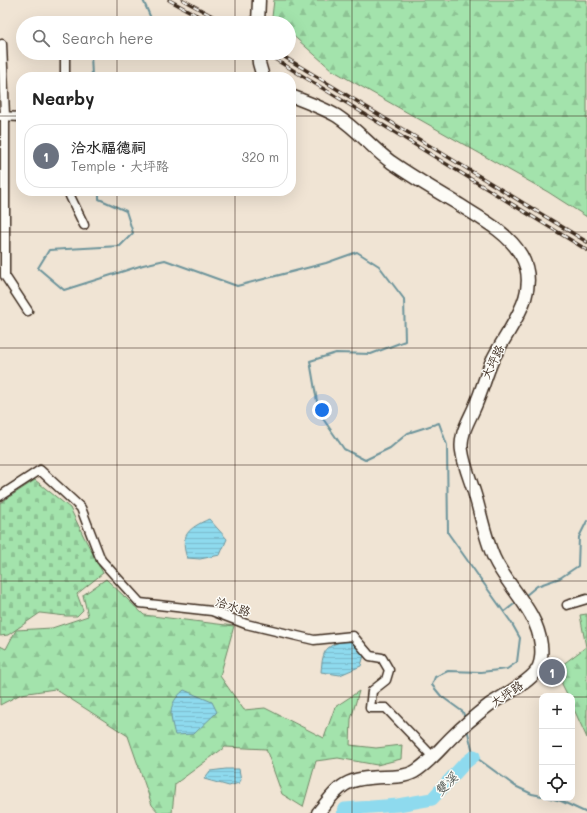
<!DOCTYPE html>
<meta charset="utf-8">
<style>
body{margin:0;font-family:Mali,"LXGW WenKai TC",sans-serif;background:#f6f6f6;color:#222}
.controls{position:absolute;right:12px;bottom:12px;display:grid;overflow:hidden;border-radius:8px;box-shadow:0 4px 16px #0002}
.controls button{width:36px;height:36px;display:grid;place-items:center;padding:0;border:0;border-bottom:1px solid #e0e0e0;background:#fff;color:#222;font:20px sans-serif}
.you{position:absolute;left:322px;top:410px;width:14px;height:14px;margin:-10px;border:3px solid #fff;border-radius:50%;background:#1a73e8;box-shadow:0 0 0 6px #1a73e833}
.badge{display:grid;place-items:center;width:26px;height:26px;border-radius:50%;background:#b45309;color:#fff;font-size:13px;font-weight:700}
.pin{position:absolute;translate:-50% -50%;border:2px solid #fff;box-shadow:0 1px 4px #0006}
.list{margin:0;padding:0;list-style:none}
h2{display:flex;justify-content:space-between;align-items:center;height:52px;margin:0;padding:0 16px;font-size:17px}
h2 small{font-size:13px;font-weight:400;color:#767676}
.list li{display:grid;grid-template-columns:26px 1fr auto;gap:12px;align-items:center;box-sizing:border-box;height:64px;margin:0 8px 8px;padding:0 8px;border:1px solid #e0e0e0;border-radius:16px}
.list b{display:block;font-size:15px;white-space:nowrap}
.list p{margin:0;font-size:13px;white-space:nowrap;color:#767676}
.list em{font-size:13px;font-style:normal;color:#767676}
.icon{flex:none;width:22px;height:22px;fill:none;stroke:currentColor;stroke-width:2;stroke-linecap:round;stroke-linejoin:round}
.map{position:relative;flex:none;width:587px;height:813px;overflow:hidden}
.search{position:absolute;background:#fff;box-shadow:0 4px 16px #0002;left:16px;top:16px;width:280px;height:44px;display:flex;align-items:center;gap:10px;box-sizing:border-box;padding:0 14px;border-radius:22px;color:#767676;font-size:15px}
.panel{position:absolute;background:#fff;box-shadow:0 4px 16px #0002;left:16px;top:72px;width:280px;height:124px;border-radius:16px}
.map>svg:first-child{display:block}
.forest{fill:url(#forest-firs);stroke:#6f8665}
.cemetery{fill:url(#cemetery-stones);stroke:#6f8665}
.water{fill:url(#water-rules);stroke:#6d949b}
.lines{fill:none;stroke-linecap:round;stroke-linejoin:round}
.stream{stroke:#6d949b;stroke-width:2}
.river{stroke:#8edaee;stroke-width:13}
.street-casing{stroke:#3b2a1e;stroke-width:11}
.secondary-casing{stroke:#3b2a1e;stroke-width:15}
.street{stroke:#fdfcf7;stroke-width:8}
.secondary{stroke:#fdfcf7;stroke-width:12}
.rail-casing{stroke:#3b2a1e;stroke-width:3.5}
.rail{stroke:#fdfcf7;stroke-width:2;stroke-dasharray:6;stroke-linecap:butt}
.grid{fill:none;stroke:#3b2a1e;stroke-width:1;stroke-opacity:0.55}
.labels{text-anchor:middle;stroke-width:3;stroke-linejoin:round;paint-order:stroke}
.street-label{font-size:12px;fill:#3b2a1e;stroke:#fdfcf7}
.water-label{font-size:13px;font-style:italic;fill:#505652;stroke:#fdfcf7}
</style>
<div class="map">
<svg width="587" height="813" viewBox="0 0 587 813">
<defs>
<pattern id="forest-firs" width="22" height="20" patternUnits="userSpaceOnUse"><rect width="22" height="20" fill="#a3e3ac"/><path d="M5 1l3.5 6h-7zM16 11l3.5 6h-7z" fill="#8dc394"/></pattern>
<pattern id="cemetery-stones" width="16" height="16" patternUnits="userSpaceOnUse"><rect width="16" height="16" fill="#a3e3ac"/><path d="M2 7V4a2 2 0 0 1 4 0v3zM10 15v-3a2 2 0 0 1 4 0v3z" fill="#8dc394"/></pattern>
<pattern id="water-rules" width="6" height="5" patternUnits="userSpaceOnUse"><rect width="6" height="5" fill="#8edaee"/><path d="M0 2.5h6" fill="none" stroke="#7bbbcc"/></pattern>
</defs>
<rect width="100%" height="100%" fill="#f0e4d4"/>
<filter id="ink" filterUnits="userSpaceOnUse"><feTurbulence type="fractalNoise" baseFrequency=".025" numOctaves="2"/><feDisplacementMap in="SourceGraphic" scale="8" xChannelSelector="R" yChannelSelector="G"/><feConvolveMatrix kernelMatrix="1 2 1 2 8 2 1 2 1" color-interpolation-filters="sRGB"/></filter>
<g filter="url(#ink)">
<g class="forest">
<path d="M274 0H587V217L548 192 332 70 289 32V23H279L272 17Z"/>
<path d="M106 579 144 615 234 626 220 676 244 710 265 708 324 738 335 707 359 691 351 719 350 745 376 748 402 745 401 759 377 765 338 758 316 761 303 807 282 794 266 749 225 747 175 784 172 813H159L152 805 128 736 55 689 21 694 0 705V646L6 649 16 630 52 628 88 616 83 595Z"/>
<path d="M587 614V738L572 705V696H568L562 684V665L586 647 580 615Z"/>
</g>
<path class="cemetery" d="M35 480 70 508 84 537 103 573 77 594 83 610 77 616H66L40 613 8 635 0 636V503Z"/>
<g class="water">
<path d="M209 519 227 539 220 555 200 559 187 558C179 535 189 528 209 519Z"/>
<path d="M348 639 364 655 361 666 340 675 321 672C323 648 325 647 348 639Z"/>
<path d="M184 690 212 702 217 712 194 734 175 735C170 716 167 704 184 690Z"/>
<path d="M226 769H239L241 780 239 783 229 786 204 779 210 771Z"/>
</g>
<g class="lines">
<g class="stream">
<path d="M143 0 153 23"/>
<path d="M91 53 92 77"/>
<path d="M99 191V199L126 211 133 233 120 246 49 250 38 268 64 290 143 265 165 260 237 286 326 263 357 252 379 266 404 299 405 341 371 354 336 353 310 361 319 413 344 449 365 460 390 448 408 433 439 423 447 445 448 533 511 622 520 638 517 662 507 669 481 672 448 671 435 677 432 685 441 696 463 712 465 719"/>
<path d="M525 596 537 586 560 578 578 566 579 537 587 521"/>
<path d="M504 612 518 601"/>
<path d="M467 729 474 756 515 786 532 794 542 796"/>
<path d="M550 798 561 801 587 813"/>
</g>
<path class="river" d="M343 813 345 809 398 805 432 799 464 764 474 756"/>
<g class="street-casing">
<g id="street">
<path d="M2 44 5 116V276L28 311"/>
<path d="M65 53V77"/>
<path d="M0 116 21 117"/>
<path d="M70 191V196L84 225"/>
<path d="M0 496 40 470 81 508 101 560 140 603 212 611 246 624 314 640 353 636 370 656 382 658 389 670 386 680 372 691 370 708H386L433 757"/>
<path d="M567 605 587 599"/>
</g>
</g>
<g class="secondary-casing">
<g id="secondary">
<path d="M258 23 259 0"/>
<path d="M258 53 259 63 263 77"/>
<path d="M291 96C307 102 323 108 337 116 357 129 372 148 391 162 411 176 433 189 455 202 478 217 507 231 521 255 543 293 507 329 492 361 486 375 482 390 476 404 470 419 459 434 462 451 464 466 471 481 475 495 481 515 485 538 494 558 508 588 537 610 541 645 542 654 542 662 537 670 529 683 502 696 489 705 476 715 462 727 451 738 439 750 428 764 414 772 405 777 394 777 384 777 345 778 341 784 318 813"/>
</g>
</g>
<use href="#street" class="street"/>
<use href="#secondary" class="secondary"/>
<g class="rail-casing">
<g id="rail">
<path d="M169 0 211 23"/>
<path d="M183 0 225 23"/>
<path d="M265 53 587 250"/>
<path d="M278 53 587 242"/>
</g>
</g>
<use href="#rail" class="rail"/>
</g>
</g>
<path class="grid" d="M117 0V23M235 0V23M352 0V813M470 0V813M117 53V77M235 53V77M0 116H21M291 116H587M117 191V813M235 191V813M0 232H587M0 348H587M0 465H587M0 581H587M0 697H542M572 697H587"/>
<g class="labels">
<g class="street-label">
<text transform="translate(493 362) rotate(-65)" y="4">大坪路</text>
<text transform="translate(233 607) rotate(18)" y="4">洽水路</text>
<text transform="translate(507 694) rotate(-34)" y="4">大坪路</text>
</g>
<g class="water-label">
<text transform="translate(446 784) rotate(-46)" y="5">雙溪</text>
</g>
</g>
</svg>
<div class="controls">
<button>+</button>
<button>−</button>
<button><svg class="icon" aria-label="locate" viewBox="0 0 24 24"><circle cx="12" cy="12" r="6"/><path d="M12 2v4M12 18v4M2 12h4M18 12h4"/></svg></button>
</div>
<div class="you"></div>
<div class="pin badge" style="left:552px;top:672px;background:#6b7280">1</div>
<div class="search"><svg class="icon" aria-label="search" viewBox="0 0 24 24"><circle cx="10" cy="10" r="6"/><path d="M15 15l6 6"/></svg>Search here</div>
<section class="panel">
<h2>Nearby<small></small></h2>
<ul class="list">
<li><span class="badge" style="background:#6b7280">1</span><div><b>洽水福德祠</b><p>Temple · 大坪路</p></div><em>320 m</em></li>
</ul>
</section>
</div>
